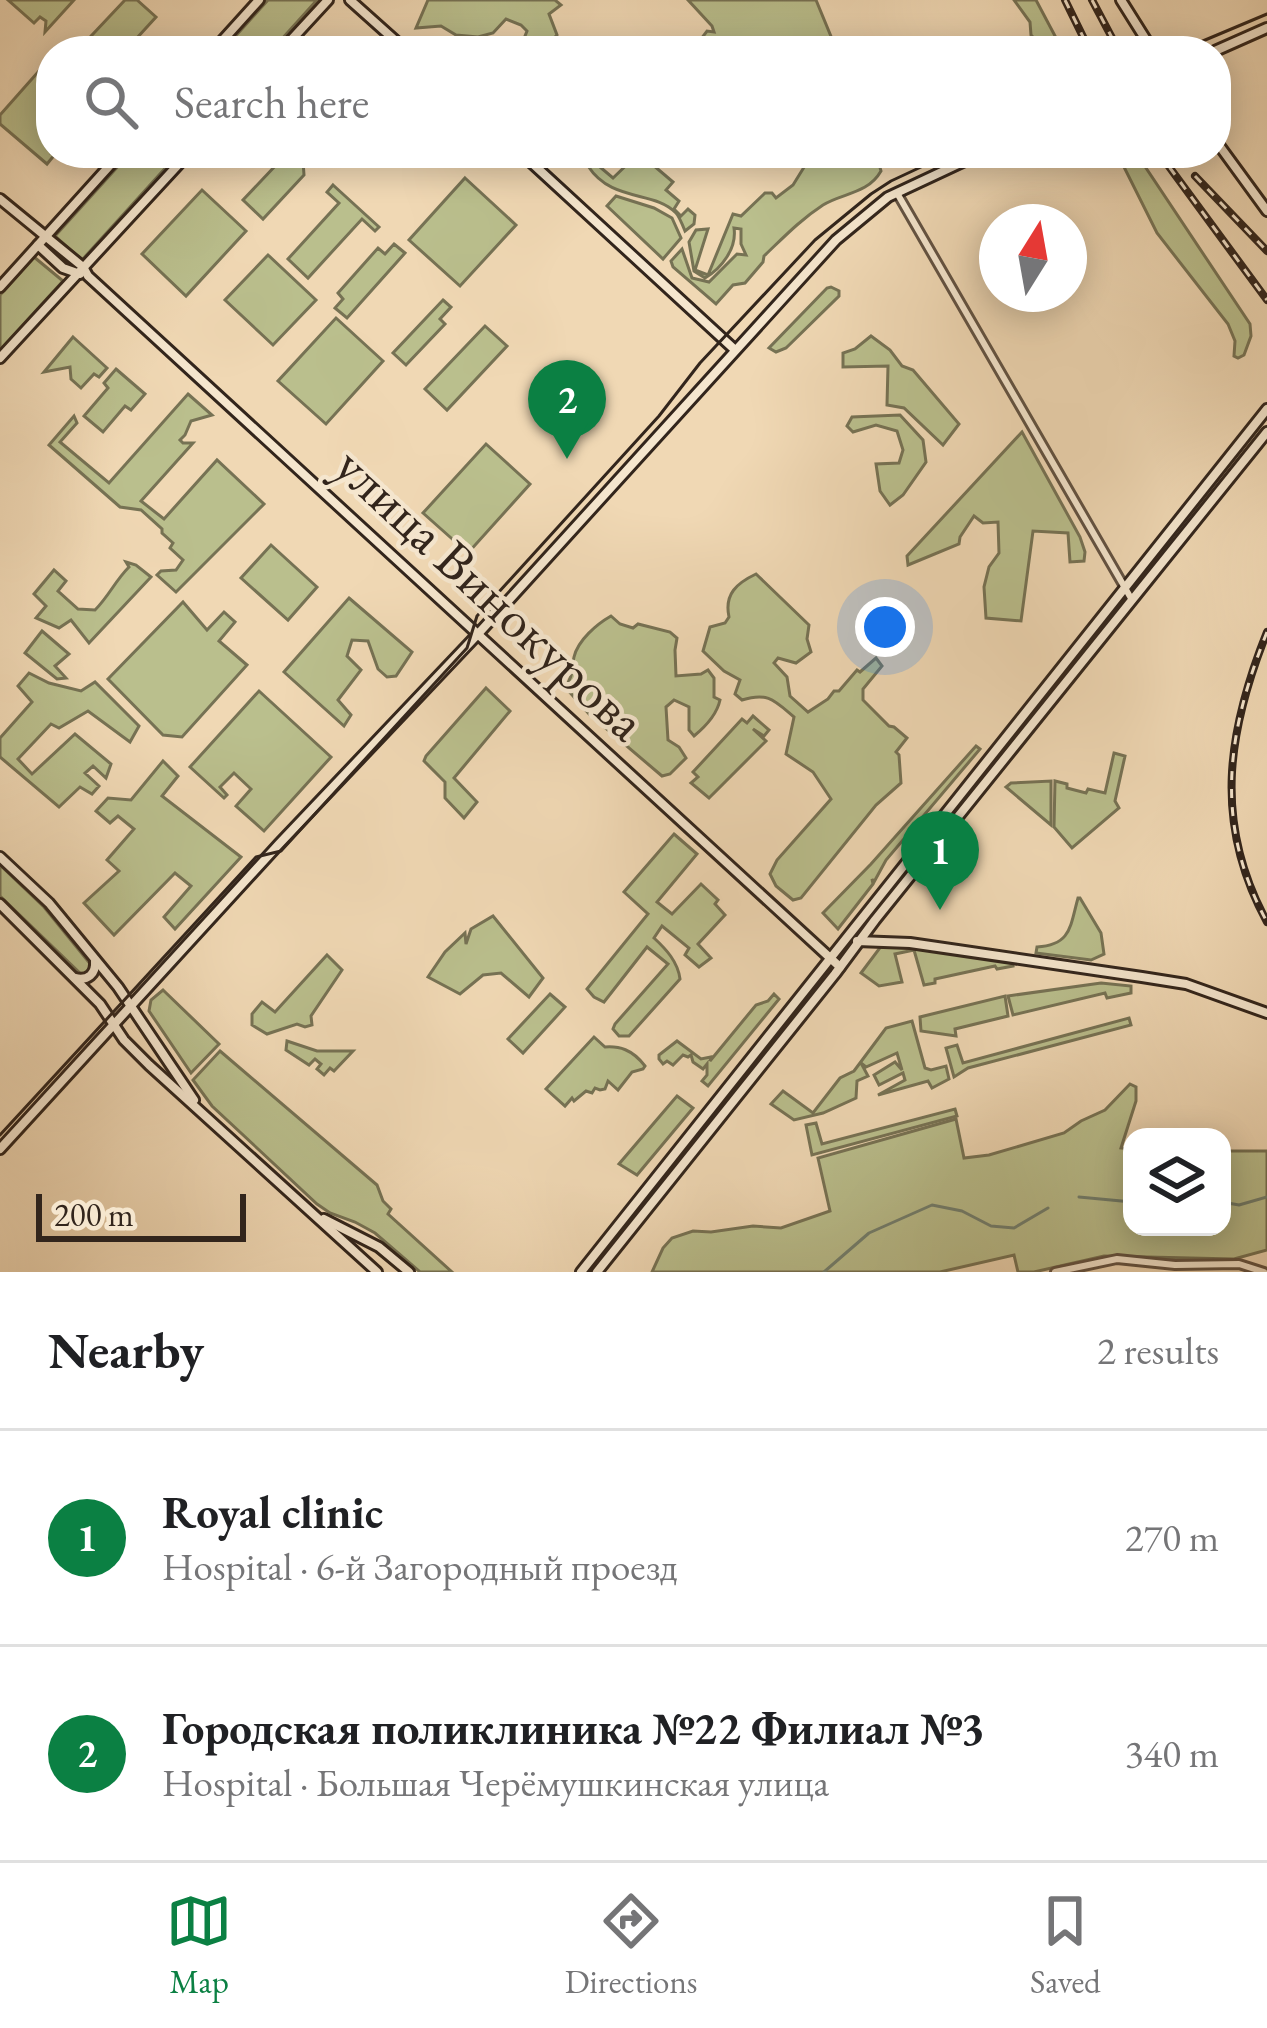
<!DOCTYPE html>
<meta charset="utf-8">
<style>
body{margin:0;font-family:"EB Garamond",serif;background:#f6f6f6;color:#202124}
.controls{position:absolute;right:36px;bottom:36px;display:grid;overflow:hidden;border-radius:24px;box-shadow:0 6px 30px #0003}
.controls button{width:108px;height:108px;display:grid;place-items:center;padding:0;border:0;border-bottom:3px solid #e0e0e0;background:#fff;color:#202124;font:60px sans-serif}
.compass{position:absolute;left:979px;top:204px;width:108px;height:108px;border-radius:50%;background:#fff;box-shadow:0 6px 30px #0003;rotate:11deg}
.scale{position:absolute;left:36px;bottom:30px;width:210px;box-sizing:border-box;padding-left:12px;border:6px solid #32251c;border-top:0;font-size:33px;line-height:42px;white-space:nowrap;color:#32251c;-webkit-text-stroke:9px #f5e6ce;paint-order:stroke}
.you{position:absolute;left:885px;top:627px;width:42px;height:42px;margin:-30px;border:9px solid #fff;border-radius:50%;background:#1a73e8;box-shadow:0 0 0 18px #1a73e833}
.badge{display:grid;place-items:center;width:78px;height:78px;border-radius:50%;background:#0b8043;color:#fff;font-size:39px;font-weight:700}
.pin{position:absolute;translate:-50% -99px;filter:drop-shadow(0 3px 6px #0008)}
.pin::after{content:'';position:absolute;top:63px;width:42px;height:36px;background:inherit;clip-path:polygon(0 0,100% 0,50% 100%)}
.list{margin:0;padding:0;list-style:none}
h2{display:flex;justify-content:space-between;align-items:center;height:156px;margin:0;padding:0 48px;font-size:51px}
h2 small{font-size:39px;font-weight:400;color:#757577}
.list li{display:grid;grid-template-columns:78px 1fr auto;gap:36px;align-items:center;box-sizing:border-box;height:216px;padding:0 48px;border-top:3px solid #e0e0e0}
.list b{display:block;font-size:45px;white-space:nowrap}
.list p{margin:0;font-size:39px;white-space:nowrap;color:#757577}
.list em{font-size:39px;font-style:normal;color:#757577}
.icon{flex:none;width:66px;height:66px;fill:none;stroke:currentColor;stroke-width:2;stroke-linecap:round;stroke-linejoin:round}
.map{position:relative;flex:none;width:1267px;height:1272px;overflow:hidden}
.search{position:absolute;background:#fff;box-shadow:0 6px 30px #0003;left:36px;right:36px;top:36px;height:132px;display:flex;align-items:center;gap:30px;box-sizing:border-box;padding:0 42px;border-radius:48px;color:#757577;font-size:45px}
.sheet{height:588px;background:#fff}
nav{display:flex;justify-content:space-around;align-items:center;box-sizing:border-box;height:168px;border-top:3px solid #e0e0e0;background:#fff;font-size:33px;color:#757577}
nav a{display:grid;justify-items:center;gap:6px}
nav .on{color:#0b8043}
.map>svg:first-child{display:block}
.green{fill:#babf8d;stroke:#767254;stroke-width:3}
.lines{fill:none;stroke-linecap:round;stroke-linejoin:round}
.stream{stroke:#717f6f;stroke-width:3}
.street-casing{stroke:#625242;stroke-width:12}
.secondary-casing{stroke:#32251c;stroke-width:14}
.street{stroke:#f5e6ce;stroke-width:6}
.secondary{stroke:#f5e6ce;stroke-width:8}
.tram{stroke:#32251c;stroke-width:3}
.rail-casing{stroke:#32251c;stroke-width:8}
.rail{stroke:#f5e6ce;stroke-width:3;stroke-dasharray:9;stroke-linecap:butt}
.labels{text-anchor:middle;stroke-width:9;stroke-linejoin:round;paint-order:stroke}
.street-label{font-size:54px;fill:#32251c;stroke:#f5e6ce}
</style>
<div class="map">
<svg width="1267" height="1272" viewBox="0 0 1267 1272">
<rect width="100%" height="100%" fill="#f0d8b4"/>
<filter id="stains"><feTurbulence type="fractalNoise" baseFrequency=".00167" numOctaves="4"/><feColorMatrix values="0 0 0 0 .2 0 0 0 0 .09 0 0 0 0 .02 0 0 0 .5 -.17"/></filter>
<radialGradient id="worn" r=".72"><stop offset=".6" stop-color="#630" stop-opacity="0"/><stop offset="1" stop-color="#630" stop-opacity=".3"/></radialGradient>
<g class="green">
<path d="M8 0H74L45 32 46 21 40 17 34 23Z"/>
<path d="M125 0H137L156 17 125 51H77Z"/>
<path d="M268 0H317L271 51H222Z"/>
<path d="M428 0H555L561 5 549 14 557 35 549 43 537 40 533 44 523 41 527 31 521 25 506 19 493 33 478 37 456 35 441 26 416 28Z"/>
<path d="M688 0H816L837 51H701L695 47 707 31 714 32 712 26Z"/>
<path d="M1014 0H1036L1063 51H1046L1031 35 1030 22Z"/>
<path d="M46 63 51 67V153H56L47 164 0 124V115Z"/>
<path d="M130 153H179L82 260 55 236Z"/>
<path d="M590 153H612L600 167 613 178 639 153 673 182 666 190 679 201 674 209 681 216 688 209 695 215 694 224 685 231C683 226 679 216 676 213 654 190 612 203 588 166Z"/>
<path d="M795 153H876L881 171C868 194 842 193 823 205 800 220 783 238 764 256L763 262 745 283 733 285 716 304 673 267 671 261 682 249 692 278 709 282 737 254 746 255 741 244V229L734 228C737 248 722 268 705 278L694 271 689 242 696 230 708 229 695 270 708 275 733 214 741 216 765 193H772L776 198 793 185 806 164Z"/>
<path d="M1117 153H1136L1250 324 1251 336 1244 355 1238 358 1234 356 1235 341 1228 324 1157 233Z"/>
<path d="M294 157 303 161 304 175 263 219 243 200 278 163 281 165Z"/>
<path d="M465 178 516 225 460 286 409 240Z"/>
<path d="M333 185 379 227 375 231 362 219 308 278 288 259 339 203 327 192Z"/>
<path d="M202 190 246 231 186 296 142 254Z"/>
<path d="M616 196 654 208 672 218 681 238 663 259 607 206Z"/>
<path d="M394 244 405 253 347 318 335 308 343 299 338 293 378 248 385 254Z"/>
<path d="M268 255 316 300 273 345 225 300Z"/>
<path d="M34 257 63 281 0 350V295Z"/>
<path d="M831 287 839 291V296L786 348 776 352 769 348 827 288Z"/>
<path d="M443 300 451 307 440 319 445 324 406 365 393 353Z"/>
<path d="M336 318 383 361 326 424 278 381Z"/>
<path d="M485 326 507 346 447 410 425 389Z"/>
<path d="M871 336 890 350 902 366 913 370 959 424 943 445 904 408 887 405 888 366 843 367V353L855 349Z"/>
<path d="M73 337 107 368 99 377 94 374 81 388 71 379 70 367 44 372Z"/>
<path d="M116 369 145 394 131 410 125 406 103 432 84 416 108 388 104 383Z"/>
<path d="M188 394 212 415 191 421 185 435 180 440 183 443H193L141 501 164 519 217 460 264 504 176 592 157 575 161 571 176 570 183 560 170 548 173 543 162 533V529L141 510 120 507 49 445 74 416 77 423 60 442 109 483Z"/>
<path d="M900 415 923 440 926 462 903 495 890 505 880 491 876 464 899 463 903 450 897 431 876 425 853 432 847 426 852 417Z"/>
<path d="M1022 432 1080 537 1085 552 1084 561 1070 562 1068 533 1033 531 1021 621 986 618 984 587 989 567 999 553 998 522 983 523 974 516 960 537 959 544 908 565 907 556Z"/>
<path d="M486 444 530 484 468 553 423 513Z"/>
<path d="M271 545 317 587 288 620 241 578Z"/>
<path d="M126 562 136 565 151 577 89 643 71 620 59 628 36 618 46 606 34 594 54 570 66 581 58 591 78 609 95 610C109 596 115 581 129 567Z"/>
<path d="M756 574 809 625 807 639 811 652 796 663 778 658 774 663 787 677 790 696 808 712 828 699 834 691H839L857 670 860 672 876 658 882 666 863 689V700L889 726 894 727 907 738 896 752 899 755 901 783 876 805 801 898 793 900 776 886 770 874 777 860 831 799 813 772 786 754 794 717C774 700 768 692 742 700L735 694 740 680 724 671 703 651 710 627 725 623 729 617C724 594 737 583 756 574Z"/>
<path d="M349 598 412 652 396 676 387 677 378 669 368 641 352 640 347 656 361 670 338 700 351 715 344 726 284 672Z"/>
<path d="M183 602 207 630 224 612 235 622 219 641 247 665 182 737 163 735 108 679Z"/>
<path d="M611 616 620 624 633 628 638 624 670 632 677 638 675 650 676 676 701 674 708 670 714 678V697L720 700C717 714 705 727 694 736L689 730V707L674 700 666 707 668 740 679 747 686 758 670 774 662 776 589 714 565 687C574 675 571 670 574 657 578 640 597 624 611 616Z"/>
<path d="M42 631 69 654 55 666 66 678 57 679 25 653Z"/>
<path d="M29 673 49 683 81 691 95 682 139 726 130 742 88 711 59 728 51 724 18 759 32 774 75 734 111 764 106 778 93 766 85 773 99 786 92 794 80 787 59 807 0 757V738L32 702 18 686Z"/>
<path d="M486 688 510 711 454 778 477 802 464 818 445 798V782L424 761 426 756Z"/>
<path d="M259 691 331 757 264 831 236 806 251 789 234 773 220 787 227 795 224 798 190 767Z"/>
<path d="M753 716 769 730 764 736 753 729 766 741 709 798 691 783 698 777 693 772 742 719 747 723Z"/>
<path d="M976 746 980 749 886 860 874 882 872 879 873 884 838 929 823 913 871 864Z"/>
<path d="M1114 753 1125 756 1115 801 1119 808 1072 848 1054 827 1055 781 1067 784V788L1086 793 1088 789 1105 793Z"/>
<path d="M163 761 178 776 162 796 241 857 175 929 164 917 191 886 175 873 114 935 84 903 119 871 107 860 134 829 118 816 110 823 96 811 108 798 131 800Z"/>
<path d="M1051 781V825L1006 787 1011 783Z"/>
<path d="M674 834 697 854 657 902 672 914 701 884 718 900 715 904 725 915 698 944 711 958 699 967 685 955 689 948 662 926 654 938C666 949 678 962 680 979L629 1036H619L613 1029 615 1024 668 964 647 947 604 1002 594 997 587 989 648 914 624 892Z"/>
<path d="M0 865 44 907 92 966V972L83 976 0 896Z"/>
<path d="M1080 898 1101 933 1104 954 1091 960 1036 953 1037 947C1071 945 1070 927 1078 898Z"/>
<path d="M493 916 543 978 529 997 501 973 483 975 460 994 428 977 445 952 465 933 466 944 471 929Z"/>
<path d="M882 945 914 946 1012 961 1013 966 997 969 995 966 935 979V983L924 985 914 950 895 954 902 982 879 986 861 973Z"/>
<path d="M327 955 342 970 311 1016 312 1025 305 1027 297 1024 267 1034 252 1025V1014L262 1002 275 1012Z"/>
<path d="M1101 983 1131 986V993L1107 998 1105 993 1013 1015 1008 996Z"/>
<path d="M163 990 219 1044 191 1073 149 1011 151 1000Z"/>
<path d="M550 994 565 1007 523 1053 508 1039Z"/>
<path d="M774 994 779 999 708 1086 702 1081 707 1075V1064L703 1069 693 1062 691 1055 688 1057 683 1055 673 1065 667 1061 663 1064 659 1059V1055L677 1041 701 1059 711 1057 710 1061 756 1005 768 1001Z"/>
<path d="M1005 996 1008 1016 955 1029 956 1036 921 1031 920 1017Z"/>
<path d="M1129 1018 1131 1025 968 1068 954 1077 946 1048 957 1045 963 1063Z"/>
<path d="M912 1021 925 1068 931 1070 946 1066 949 1079 932 1088 928 1081 878 1095 905 1080 903 1073 879 1085 874 1075 895 1062 902 1070 897 1053 866 1067 861 1063 868 1076 857 1081 856 1098 823 1113 794 1120 771 1104 783 1091 813 1113 840 1078 854 1071 886 1028Z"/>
<path d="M594 1037 605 1047C619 1046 632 1049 645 1066L643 1069 632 1072 618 1090 608 1081 605 1089 600 1090 595 1088 592 1093 586 1091 574 1101 572 1098 565 1106 546 1089Z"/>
<path d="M287 1041 317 1051H353L334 1071 330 1068 324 1075 317 1069 321 1064 315 1059 309 1065 286 1050Z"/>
<path d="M220 1051 377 1185 383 1201 391 1209 388 1214 452 1272H420L375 1233 355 1222 330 1213 317 1204 212 1106 193 1080Z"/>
<path d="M1130 1084 1136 1087V1101L1121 1148 1132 1149V1227H1222V1151H1267V1250L1234 1259 1104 1256 1034 1272H1018L1014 1255 940 1272H652L663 1248 672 1238 693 1231 711 1232 753 1226 781 1228 830 1211 818 1158 956 1119 964 1158 989 1155 1064 1133 1081 1121 1105 1110Z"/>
<path d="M677 1096 693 1108 637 1175 619 1164Z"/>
<path d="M955 1109 957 1116 812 1155 806 1125 816 1123 822 1144Z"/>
</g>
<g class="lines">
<g class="stream">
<path d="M1079 1197 1132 1202"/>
<path d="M1222 1202 1239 1205 1267 1197"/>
<path d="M824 1272 869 1233 932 1205 962 1211 991 1226 1014 1228 1048 1208"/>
</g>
<g class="street-casing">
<g id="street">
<path d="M897 193 1132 600"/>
<path d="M1055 1272 1117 1259 1175 1265 1239 1264 1264 1272"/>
</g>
</g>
<g class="secondary-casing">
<g id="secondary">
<path d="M350 0 407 51"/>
<path d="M1121 0 1153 51"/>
<path d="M213 51 259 0"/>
<path d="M281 51 328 0"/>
<path d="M1215 51 1267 28"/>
<path d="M1216 141 1267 211"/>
<path d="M521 153 734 349"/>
<path d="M0 199 83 267 88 276 840 967"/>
<path d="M38 245 63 268 80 274"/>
<path d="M0 287 121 153"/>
<path d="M0 358 189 153"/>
<path d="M0 857 49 903 118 987 194 1100"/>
<path d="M0 904 100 1004 124 1040 149 1065 377 1272"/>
<path d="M857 941 910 943 1142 977 1186 984 1267 1013"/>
<path d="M75 978C88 981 96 974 95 961"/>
<path d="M0 1149 279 844 478 634 836 240 888 197 982 153"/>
<path d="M324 1219 379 1247 409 1272"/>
<path d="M581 1272 1267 409"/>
<path d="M597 1272 835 974 875 920 1267 432"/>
</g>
</g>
<use href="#street" class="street"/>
<use href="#secondary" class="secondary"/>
<g class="tram">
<path d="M1179 51 1267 14"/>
<path d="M0 1135 256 857 281 851 467 648 477 616 659 416 700 363 815 240 871 194 891 181 951 153"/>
</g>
<g class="rail-casing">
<g id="rail">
<path d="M1065 0 1090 51"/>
<path d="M1092 0 1119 51"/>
<path d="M1159 153 1267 300"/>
<path d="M1195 176 1267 251"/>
<path d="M1267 632C1227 732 1213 823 1267 922"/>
</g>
</g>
<use href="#rail" class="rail"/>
</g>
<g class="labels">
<g class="street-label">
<text transform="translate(491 593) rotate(43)" y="19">улица Винокурова</text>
</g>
</g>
<rect width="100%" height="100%" filter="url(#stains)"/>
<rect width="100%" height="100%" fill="url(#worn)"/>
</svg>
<div class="controls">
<button><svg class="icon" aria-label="layers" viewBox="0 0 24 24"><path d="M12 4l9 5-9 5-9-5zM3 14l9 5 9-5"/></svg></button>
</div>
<svg class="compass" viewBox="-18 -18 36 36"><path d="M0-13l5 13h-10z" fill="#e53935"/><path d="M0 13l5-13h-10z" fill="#757577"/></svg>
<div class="scale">200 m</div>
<div class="you"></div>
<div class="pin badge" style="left:940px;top:910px">1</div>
<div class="pin badge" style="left:567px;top:459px">2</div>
<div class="search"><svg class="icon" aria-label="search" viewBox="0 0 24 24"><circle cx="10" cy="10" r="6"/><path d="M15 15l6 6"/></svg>Search here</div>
</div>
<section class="sheet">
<h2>Nearby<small>2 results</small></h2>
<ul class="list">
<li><span class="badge">1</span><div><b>Royal clinic</b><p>Hospital · 6-й Загородный проезд</p></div><em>270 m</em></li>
<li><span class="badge">2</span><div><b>Городская поликлиника №22 Филиал №3</b><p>Hospital · Большая Черёмушкинская улица</p></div><em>340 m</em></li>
</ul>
</section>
<nav>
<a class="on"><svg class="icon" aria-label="map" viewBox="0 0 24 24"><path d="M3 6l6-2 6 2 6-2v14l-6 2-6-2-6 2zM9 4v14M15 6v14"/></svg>Map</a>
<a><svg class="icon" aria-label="directions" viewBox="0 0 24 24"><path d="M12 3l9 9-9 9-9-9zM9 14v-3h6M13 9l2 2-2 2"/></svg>Directions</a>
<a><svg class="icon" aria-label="saved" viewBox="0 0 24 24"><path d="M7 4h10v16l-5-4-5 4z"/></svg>Saved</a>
</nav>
